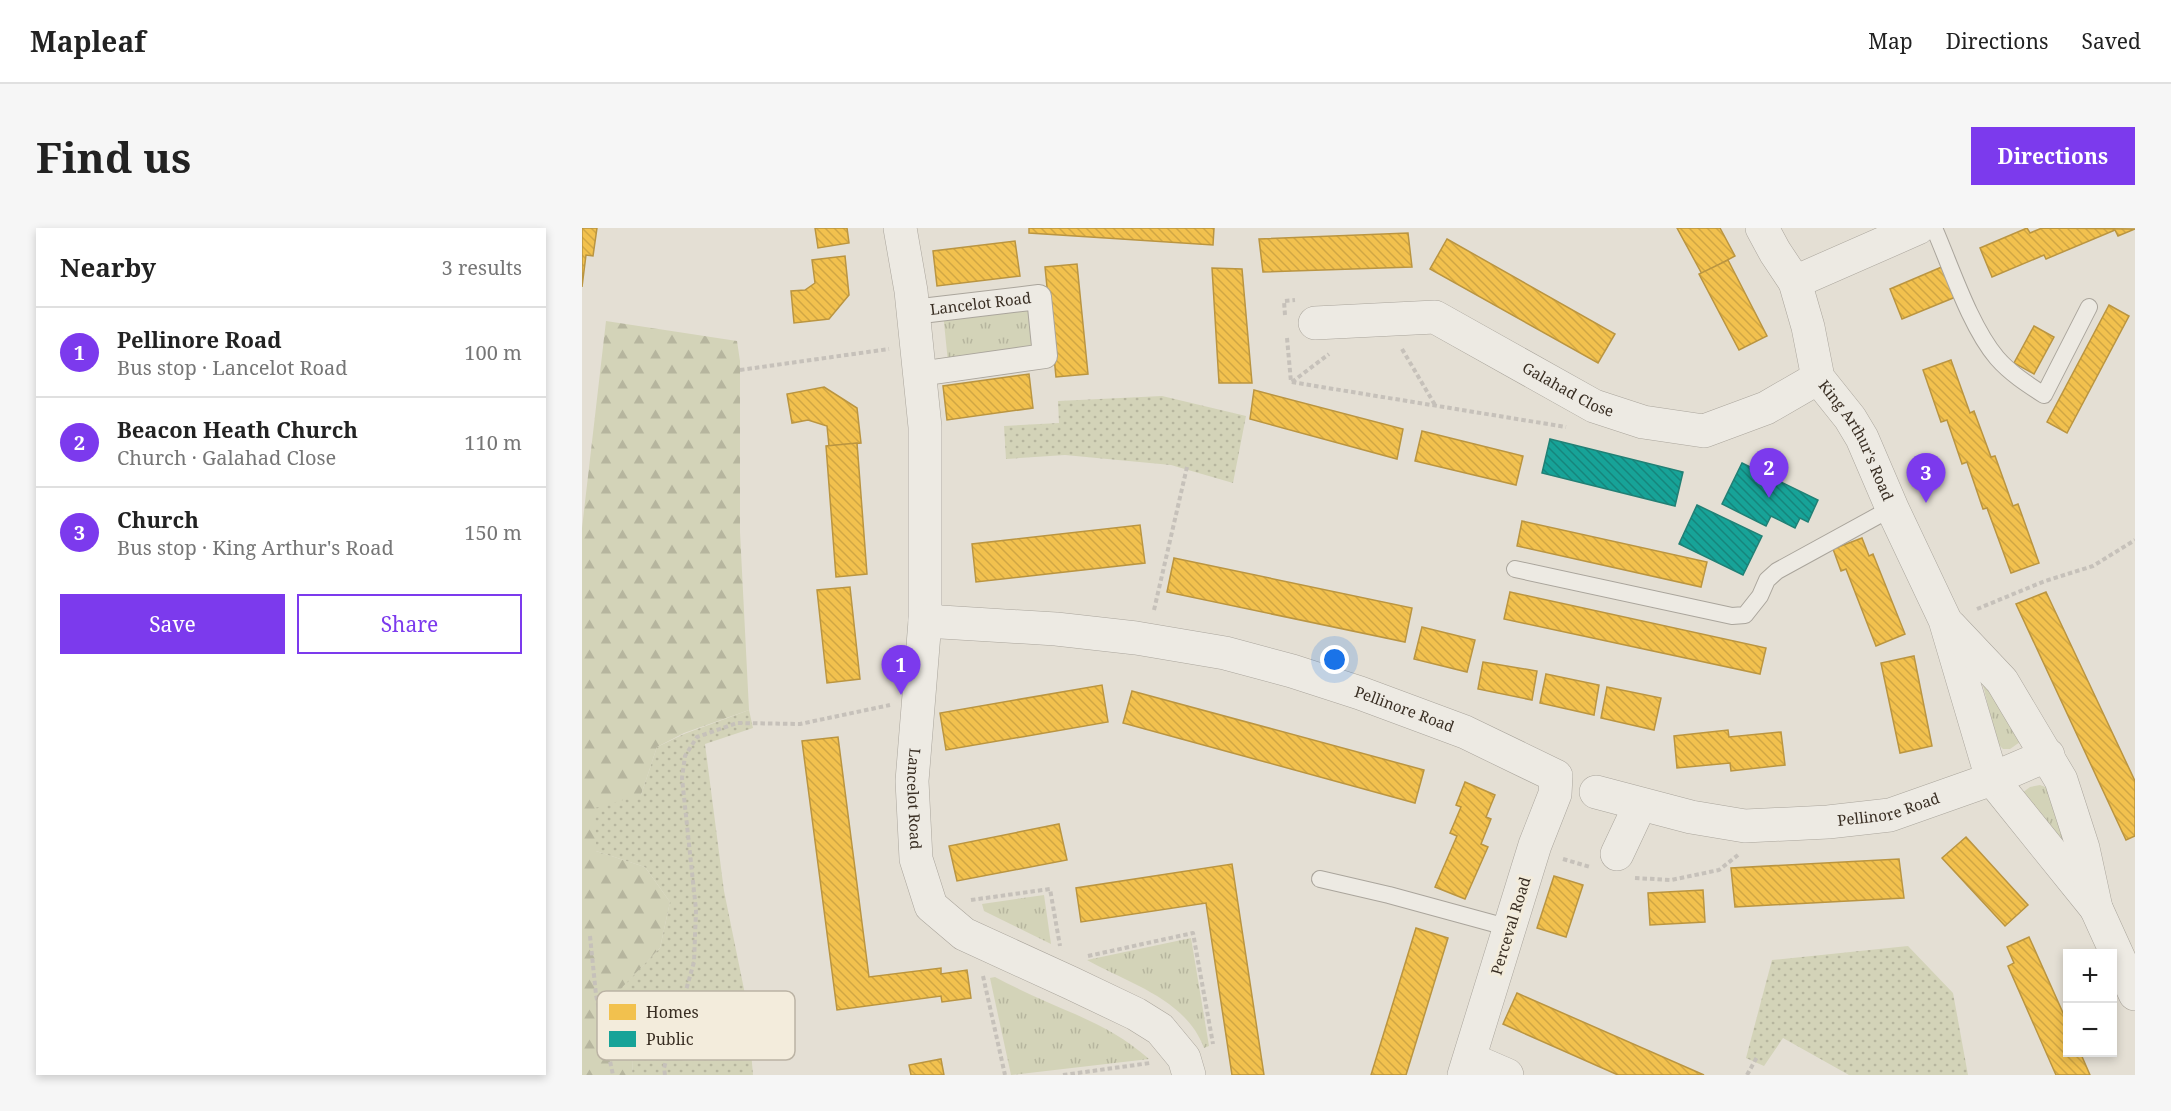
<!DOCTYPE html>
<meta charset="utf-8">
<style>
body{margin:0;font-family:"Noto Serif",serif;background:#f6f6f6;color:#222}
.controls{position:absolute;right:18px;bottom:18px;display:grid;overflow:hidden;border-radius:0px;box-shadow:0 3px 9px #0003}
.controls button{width:54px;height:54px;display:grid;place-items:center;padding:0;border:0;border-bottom:2px solid #e0e0e0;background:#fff;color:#222;font:30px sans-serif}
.you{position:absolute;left:753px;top:432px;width:21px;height:21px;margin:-15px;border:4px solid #fff;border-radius:50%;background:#1a73e8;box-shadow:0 0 0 9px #1a73e833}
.badge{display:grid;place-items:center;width:39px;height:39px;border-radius:50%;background:#7c3aed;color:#fff;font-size:20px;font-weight:700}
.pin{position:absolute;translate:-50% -50px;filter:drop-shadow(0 2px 3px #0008)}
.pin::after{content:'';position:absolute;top:32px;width:21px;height:18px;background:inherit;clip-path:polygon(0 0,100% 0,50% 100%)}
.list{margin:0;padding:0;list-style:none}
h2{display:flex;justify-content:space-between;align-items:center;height:78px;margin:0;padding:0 24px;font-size:26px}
h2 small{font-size:20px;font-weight:400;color:#767676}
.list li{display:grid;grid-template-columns:39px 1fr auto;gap:18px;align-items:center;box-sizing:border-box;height:90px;padding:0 24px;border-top:2px solid #e0e0e0}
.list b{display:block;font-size:22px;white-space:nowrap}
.list p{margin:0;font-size:20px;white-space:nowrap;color:#767676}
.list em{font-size:20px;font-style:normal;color:#767676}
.actions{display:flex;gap:12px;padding:18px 24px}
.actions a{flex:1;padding:14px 0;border:2px solid #7c3aed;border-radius:0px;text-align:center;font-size:21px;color:#7c3aed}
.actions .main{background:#7c3aed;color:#fff}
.map{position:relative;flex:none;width:1553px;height:847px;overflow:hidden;border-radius:0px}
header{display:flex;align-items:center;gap:36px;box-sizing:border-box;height:84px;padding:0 30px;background:#fff;border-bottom:2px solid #e0e0e0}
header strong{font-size:28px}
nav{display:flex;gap:33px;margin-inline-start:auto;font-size:21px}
.intro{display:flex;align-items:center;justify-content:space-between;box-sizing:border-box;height:144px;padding:0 36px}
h1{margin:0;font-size:42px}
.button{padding:15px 27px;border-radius:0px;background:#7c3aed;color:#fff;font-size:21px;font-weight:700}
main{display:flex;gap:36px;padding:0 36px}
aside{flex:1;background:#fff;border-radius:0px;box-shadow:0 3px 9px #0003}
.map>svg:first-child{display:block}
.grass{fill:url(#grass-tufts)}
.forest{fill:url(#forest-firs)}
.park{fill:url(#park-dots)}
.homes{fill:url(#homes-back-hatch);stroke:#ba9541;stroke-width:1.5}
.public{fill:url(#public-back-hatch);stroke:#218075;stroke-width:1.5}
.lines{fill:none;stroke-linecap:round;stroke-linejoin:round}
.service-casing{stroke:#aaa59c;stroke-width:18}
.pedestrian-casing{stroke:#aaa59c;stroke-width:26}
.minor-casing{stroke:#aaa59c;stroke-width:34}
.path{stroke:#c6c1ba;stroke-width:4;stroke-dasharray:4.5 3;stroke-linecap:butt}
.service{stroke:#edeae3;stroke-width:16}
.pedestrian{stroke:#edeae3;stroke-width:24}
.minor{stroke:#edeae3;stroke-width:33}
.labels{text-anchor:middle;stroke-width:6;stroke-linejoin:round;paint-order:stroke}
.street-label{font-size:15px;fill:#392e23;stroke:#f3ecdc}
.key{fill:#f3ecdc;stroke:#bbb3a4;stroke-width:1.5}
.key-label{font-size:16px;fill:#392e23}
</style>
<header>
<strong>Mapleaf</strong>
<nav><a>Map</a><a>Directions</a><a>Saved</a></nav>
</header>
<div class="intro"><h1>Find us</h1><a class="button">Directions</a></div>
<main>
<aside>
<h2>Nearby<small>3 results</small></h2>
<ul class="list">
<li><span class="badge">1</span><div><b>Pellinore Road</b><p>Bus stop · Lancelot Road</p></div><em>100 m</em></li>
<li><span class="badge">2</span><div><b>Beacon Heath Church</b><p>Church · Galahad Close</p></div><em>110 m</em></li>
<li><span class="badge">3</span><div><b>Church</b><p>Bus stop · King Arthur's Road</p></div><em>150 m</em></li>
</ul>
<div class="actions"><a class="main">Save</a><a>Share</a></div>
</aside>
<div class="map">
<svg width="1553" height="847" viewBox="0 0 1553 847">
<defs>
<pattern id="grass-tufts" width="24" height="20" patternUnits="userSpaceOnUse" patternTransform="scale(1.5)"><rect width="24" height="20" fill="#d3d3b8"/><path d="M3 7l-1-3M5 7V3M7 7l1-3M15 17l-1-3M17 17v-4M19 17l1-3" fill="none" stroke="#b6b59e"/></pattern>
<pattern id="forest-firs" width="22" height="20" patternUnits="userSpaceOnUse" patternTransform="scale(1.5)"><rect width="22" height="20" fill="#d3d3b8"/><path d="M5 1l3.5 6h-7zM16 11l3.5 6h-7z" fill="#b6b59e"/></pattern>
<pattern id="park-dots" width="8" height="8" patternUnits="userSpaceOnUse" patternTransform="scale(1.5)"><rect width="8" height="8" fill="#d3d3b8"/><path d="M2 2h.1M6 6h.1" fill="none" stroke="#b6b59e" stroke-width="1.8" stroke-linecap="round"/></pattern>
<pattern id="homes-back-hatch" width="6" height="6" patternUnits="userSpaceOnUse" patternTransform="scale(1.5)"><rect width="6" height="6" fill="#f2c14e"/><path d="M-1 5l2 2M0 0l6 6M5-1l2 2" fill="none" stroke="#d0a644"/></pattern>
<pattern id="public-back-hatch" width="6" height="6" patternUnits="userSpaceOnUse" patternTransform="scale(1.5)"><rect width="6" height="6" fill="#17a398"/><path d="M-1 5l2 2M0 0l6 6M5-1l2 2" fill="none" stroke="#16857c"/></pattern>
</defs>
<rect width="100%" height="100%" fill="#e4dfd4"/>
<g class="grass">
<path d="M453 75 458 124 366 134 361 85Z"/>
<path d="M1404 450 1438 514 1428 521H1421L1415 515 1400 453Z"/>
<path d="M1458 557 1466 560 1488 622 1440 565 1448 559Z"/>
<path d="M462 667 469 716 402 683 400 676Z"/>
<path d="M609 710 627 818 622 820C604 771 546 755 505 732Z"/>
<path d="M413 749C430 758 447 766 465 774 504 791 534 802 567 831L429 847 408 750Z"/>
</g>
<path class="forest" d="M24 93 155 113 158 133V304L167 482 102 505 75 519 59 567 14 623 63 639 88 674 78 720 26 775 41 787 51 832 50 847H0V300Z"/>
<g class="park">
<path d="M580 168 664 188 651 255 589 237 483 227 424 231 422 198 477 195 476 173Z"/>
<path d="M167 482 171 500 123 516 142 663 165 776 171 847H50L51 832 41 787 25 775 78 720 88 674 63 639 14 623 13 580 59 567 75 519 102 506Z"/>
<path d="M1326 718 1371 765 1386 847H1267L1201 810 1182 838 1164 830 1190 732Z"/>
</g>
<g class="homes">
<path d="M0 0H15L11 28 4 27 0 59Z"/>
<path d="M233 0H265L267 15 236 20Z"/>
<path d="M447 0H632L631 17 447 5Z"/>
<path d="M1095 0H1138L1153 28 1120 46Z"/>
<path d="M1445 0 1448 5 1460 0 1553 1 1536 8 1533 2 1464 31 1462 27 1410 49 1398 20Z"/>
<path d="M826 5 830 39 681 44 677 11Z"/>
<path d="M865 11 1033 106 1016 135 848 41Z"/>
<path d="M433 13 438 48 355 58 351 23Z"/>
<path d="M263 28 267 67 247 91 212 95 209 63 223 62 233 55 230 32Z"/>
<path d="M1146 32 1185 108 1157 122 1117 46Z"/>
<path d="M495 36 506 146 474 149 463 39Z"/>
<path d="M1362 38 1376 68 1320 91 1308 61Z"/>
<path d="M630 40 660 41 670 155H637Z"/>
<path d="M1527 77 1547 88 1485 205 1465 194Z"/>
<path d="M1452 98 1472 109 1452 146 1432 135Z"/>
<path d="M1369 132 1388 185 1392 183 1409 229 1413 228 1431 278 1436 276 1457 335 1429 345 1405 280 1401 281 1385 234 1380 236 1365 192 1359 194 1341 142Z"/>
<path d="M447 146 451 180 365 192 361 158Z"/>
<path d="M242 159 275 180 279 215 247 218 245 198 226 192 210 195 205 166Z"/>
<path d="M672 162 821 201 815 231 668 191Z"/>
<path d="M840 203 941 228 934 257 833 233Z"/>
<path d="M275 215 285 346 254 349 244 218Z"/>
<path d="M940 293 1125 334 1119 359 935 318Z"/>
<path d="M558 297 563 335 394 354 390 316Z"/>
<path d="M1280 310 1287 328 1291 326 1323 406 1294 418 1264 341 1259 343 1251 321Z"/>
<path d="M592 330 830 380 823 414 585 364Z"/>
<path d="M268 359 278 451 245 455 235 362Z"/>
<path d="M928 364 1184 420 1178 446 922 391Z"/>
<path d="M1464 364 1553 553V608L1544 612 1434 376Z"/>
<path d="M840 399 893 412 885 444 832 431Z"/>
<path d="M1332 428 1350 518 1318 525 1299 435Z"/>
<path d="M901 434 955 443 950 472 896 461Z"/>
<path d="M964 446 1017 457 1012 487 958 475Z"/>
<path d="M520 457 526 494 364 522 358 485Z"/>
<path d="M1025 459 1079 470 1072 502 1019 490Z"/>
<path d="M550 463 842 542 833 575 541 495Z"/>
<path d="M1146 502 1147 509 1199 504 1203 537 1149 543 1148 535 1095 540 1092 508Z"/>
<path d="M256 509 287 749 359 740V746L385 742 389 770 360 774 359 768 255 782 220 513Z"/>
<path d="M883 554 913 567 904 589 909 591 899 616 906 619 883 671 853 659 875 608 868 605 879 579 874 577Z"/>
<path d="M477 596 485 632 375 653 367 618Z"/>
<path d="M1384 609 1446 677 1423 698 1360 630Z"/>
<path d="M1317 631 1322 670 1153 679 1149 640Z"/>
<path d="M650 636 682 847H650L624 675 499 694 494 660Z"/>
<path d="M972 648 1001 657 984 709 955 700Z"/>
<path d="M1121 662 1123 694 1068 697 1066 665Z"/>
<path d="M834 700 866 710 824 847H789Z"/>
<path d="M1447 709 1486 796V824H1498L1508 847H1474L1426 738 1432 735 1425 719Z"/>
<path d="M935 765 1122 847H1036L921 796Z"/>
<path d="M359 831 362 847H329L327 837Z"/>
</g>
<g class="public">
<path d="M968 211 1101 244 1093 278 960 245Z"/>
<path d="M1160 235 1236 272 1226 294 1218 290 1213 300 1189 288 1184 298 1140 276Z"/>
<path d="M1115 277 1180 308 1161 347 1097 316Z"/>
</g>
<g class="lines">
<g class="service-casing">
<g id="service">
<path d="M1352 0C1369 39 1388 98 1415 130 1428 145 1445 156 1462 167L1507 79"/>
<path d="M933 341 1150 388 1163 387 1178 368 1185 352 1195 343 1310 280"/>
<path d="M738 651 807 667 928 700"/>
</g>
</g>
<g class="pedestrian-casing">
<g id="pedestrian">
<path id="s1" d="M331 84 457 69 463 128 337 146"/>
</g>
</g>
<g class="minor-casing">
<g id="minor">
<path id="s2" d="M318 0 329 63 343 199V393L330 553 334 631 349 678 382 706 489 755 554 786 578 801 602 830 607 847"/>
<path id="s3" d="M1180 0 1193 24 1213 54 1226 99 1236 150 1268 190 1280 210 1310 280 1363 392 1410 551 1514 680"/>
<path d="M1213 54 1336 0"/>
<path id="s4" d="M733 95 853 89 1012 178 1061 194 1122 203 1184 180 1236 150"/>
<path id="s5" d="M343 393 474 401 554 410 643 425 710 443 778 465 883 504 974 548 973 566 953 617 882 847"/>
<path d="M1368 398 1420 453 1479 552 1501 620 1514 680 1553 766"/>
<path id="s6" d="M1014 564 1109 589 1163 598 1246 594 1308 587 1410 551 1466 527"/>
<path d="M1035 626 1058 577"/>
<path d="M888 831 925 847"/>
</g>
</g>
<g class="path">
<path d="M703 87 702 73 713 72"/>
<path d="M705 110 709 154 984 199"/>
<path d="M820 121 853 177"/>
<path d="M158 142 307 121"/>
<path d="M710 154 747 126"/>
<path d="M1395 381 1463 353 1511 338 1553 312"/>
<path d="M572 382 605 239"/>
<path d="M981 631 1008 639"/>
<path d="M1053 650 1089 652 1137 642 1156 627"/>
<path d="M389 672 468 661 478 718"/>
<path d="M8 708 14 767 31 847"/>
<path d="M506 728 611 705 631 816"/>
<path d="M401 748 423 847"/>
<path d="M83 847 82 840 112 734 114 682 100 550 103 528 115 509 155 495 218 496 308 477"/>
<path d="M481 847 568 835"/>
<path d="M1165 847 1175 829"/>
</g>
<use href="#service" class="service"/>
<use href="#pedestrian" class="pedestrian"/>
<use href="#minor" class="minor"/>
</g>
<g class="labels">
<g class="street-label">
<text dy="5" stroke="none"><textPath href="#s1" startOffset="68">Lancelot Road</textPath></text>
<text dy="5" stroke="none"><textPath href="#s4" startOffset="272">Galahad Close</textPath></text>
<text dy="5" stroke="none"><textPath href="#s3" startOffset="236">King Arthur's Road</textPath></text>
<text dy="5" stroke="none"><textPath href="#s5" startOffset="490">Pellinore Road</textPath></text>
<text dy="5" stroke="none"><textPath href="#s2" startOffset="573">Lancelot Road</textPath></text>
<text dy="5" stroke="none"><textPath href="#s6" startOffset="298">Pellinore Road</textPath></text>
<text transform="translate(929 698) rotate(-73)" y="5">Perceval Road</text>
</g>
</g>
<rect x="15" y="763" width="198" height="69" rx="9" class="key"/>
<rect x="27" y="776" width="27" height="16" fill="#f2c14e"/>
<rect x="27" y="803" width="27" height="16" fill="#17a398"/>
<g class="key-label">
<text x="64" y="790">Homes</text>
<text x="64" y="817">Public</text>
</g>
</svg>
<div class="controls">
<button>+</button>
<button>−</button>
</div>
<div class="you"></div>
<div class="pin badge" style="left:319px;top:467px">1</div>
<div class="pin badge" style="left:1187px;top:270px">2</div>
<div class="pin badge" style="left:1344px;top:275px">3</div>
</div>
</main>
